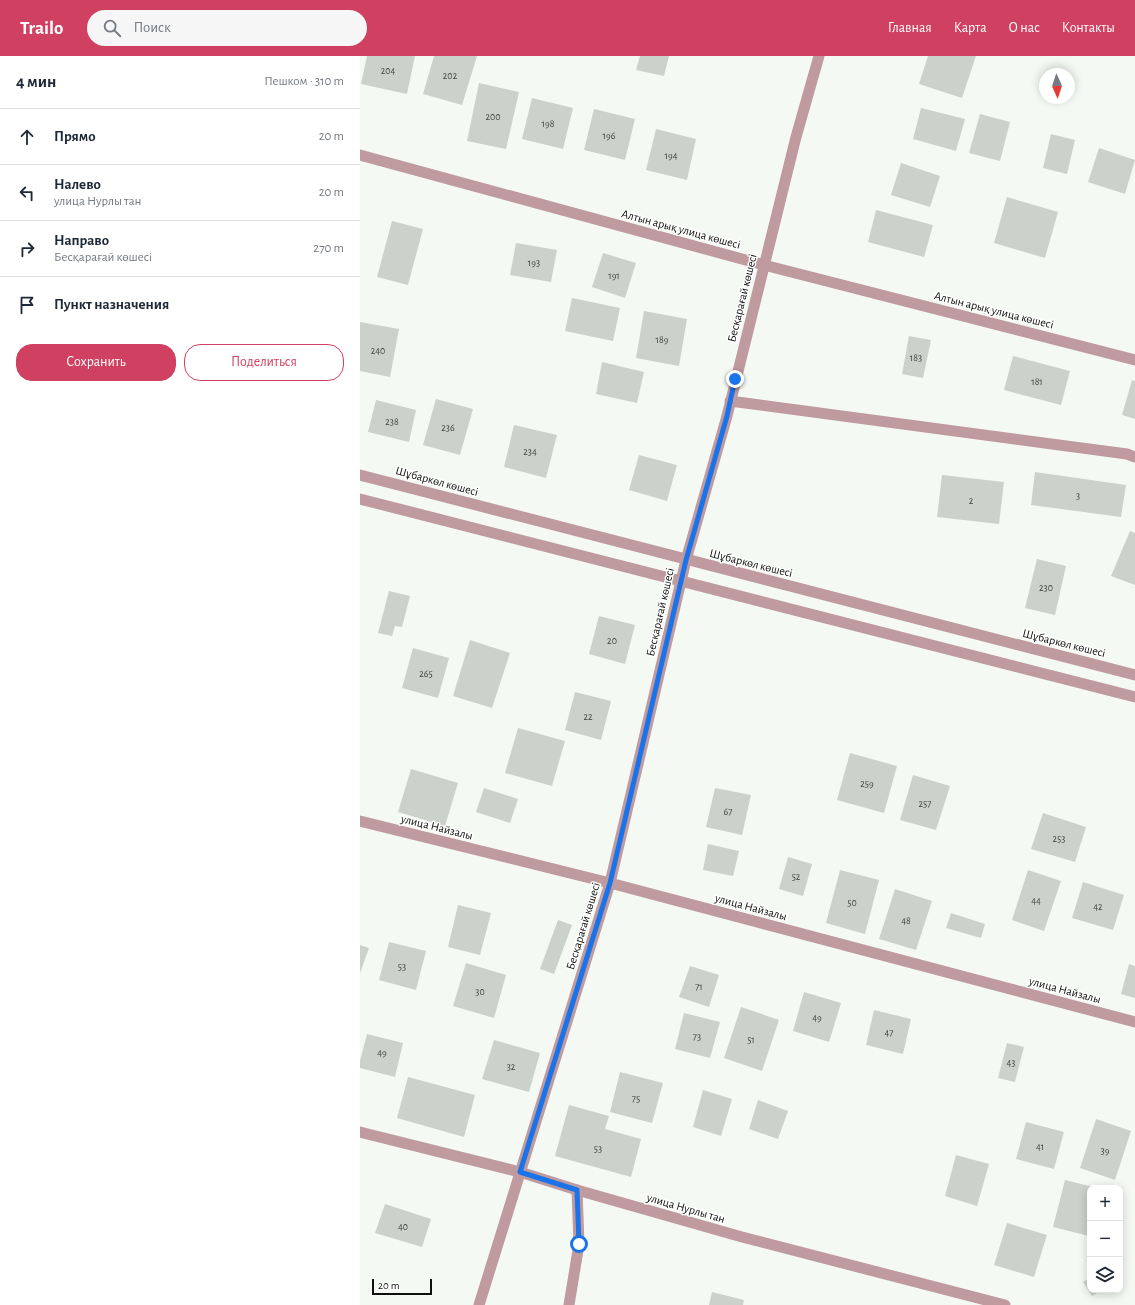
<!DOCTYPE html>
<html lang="ru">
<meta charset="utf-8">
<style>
body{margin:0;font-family:"Alegreya Sans",sans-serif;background:#f6f6f7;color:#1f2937}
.controls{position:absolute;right:12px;bottom:12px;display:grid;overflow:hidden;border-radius:8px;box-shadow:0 2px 10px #0003}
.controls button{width:36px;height:36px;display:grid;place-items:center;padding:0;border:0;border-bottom:1px solid #e0e1e3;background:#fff;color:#1f2937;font:20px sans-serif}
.compass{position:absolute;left:679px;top:12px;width:36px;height:36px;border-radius:50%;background:#fff;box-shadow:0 2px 10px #0003;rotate:177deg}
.scale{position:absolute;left:12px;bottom:10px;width:60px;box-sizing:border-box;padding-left:4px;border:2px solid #0e100d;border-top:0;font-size:11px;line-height:14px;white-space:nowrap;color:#0e100d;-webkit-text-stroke:3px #fff;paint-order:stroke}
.stop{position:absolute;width:12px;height:12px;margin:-9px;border:3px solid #1a73e8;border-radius:50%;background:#fff}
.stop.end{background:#1a73e8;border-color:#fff;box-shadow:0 1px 4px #0008}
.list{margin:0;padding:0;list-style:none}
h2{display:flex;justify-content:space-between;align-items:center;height:52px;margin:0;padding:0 16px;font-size:17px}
h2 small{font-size:13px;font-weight:400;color:#747a83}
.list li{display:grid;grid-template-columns:26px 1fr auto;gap:12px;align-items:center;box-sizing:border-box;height:56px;padding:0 16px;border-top:1px solid #e0e1e3}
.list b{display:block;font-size:15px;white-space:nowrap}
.list p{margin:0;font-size:13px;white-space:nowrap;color:#747a83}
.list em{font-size:13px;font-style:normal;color:#747a83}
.actions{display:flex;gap:8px;padding:12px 16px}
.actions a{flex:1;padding:9px 0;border:1px solid #d04060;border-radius:16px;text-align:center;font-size:14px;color:#d04060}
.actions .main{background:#d04060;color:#fff}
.icon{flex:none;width:22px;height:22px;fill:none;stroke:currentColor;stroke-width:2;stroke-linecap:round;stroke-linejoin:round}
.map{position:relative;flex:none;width:775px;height:1249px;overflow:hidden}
header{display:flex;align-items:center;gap:24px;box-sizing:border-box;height:56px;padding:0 20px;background:#d04060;color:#fff}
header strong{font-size:19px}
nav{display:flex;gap:22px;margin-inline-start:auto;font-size:14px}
.search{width:280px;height:36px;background:#f6f6f7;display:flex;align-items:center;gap:10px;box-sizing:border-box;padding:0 14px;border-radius:22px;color:#747a83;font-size:15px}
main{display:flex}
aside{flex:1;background:#fff}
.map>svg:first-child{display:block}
.building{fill:#cbd2cb}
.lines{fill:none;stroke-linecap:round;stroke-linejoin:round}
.minor{stroke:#bf9a9e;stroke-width:11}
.tertiary{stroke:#bf9a9e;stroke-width:11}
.route{stroke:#1a73e8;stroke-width:5}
.labels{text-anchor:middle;stroke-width:3;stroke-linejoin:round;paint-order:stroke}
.number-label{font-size:10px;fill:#3d403c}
.street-label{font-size:12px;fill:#0e100d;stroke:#fff}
</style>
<header>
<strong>Trailo</strong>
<div class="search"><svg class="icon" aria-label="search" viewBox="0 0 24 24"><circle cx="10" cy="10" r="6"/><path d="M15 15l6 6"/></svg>Поиск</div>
<nav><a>Главная</a><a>Карта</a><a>О нас</a><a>Контакты</a></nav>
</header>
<main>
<aside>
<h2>4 мин<small>Пешком · 310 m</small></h2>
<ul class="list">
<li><svg class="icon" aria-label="ahead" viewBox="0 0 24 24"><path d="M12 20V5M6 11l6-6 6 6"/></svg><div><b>Прямо</b></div><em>20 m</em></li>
<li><svg class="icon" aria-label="left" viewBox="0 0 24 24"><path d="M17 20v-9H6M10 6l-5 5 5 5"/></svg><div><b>Налево</b><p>улица Нурлы тан</p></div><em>20 m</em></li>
<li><svg class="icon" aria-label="right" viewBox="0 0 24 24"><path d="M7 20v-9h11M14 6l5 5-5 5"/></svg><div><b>Направо</b><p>Бесқарағай көшесі</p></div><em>270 m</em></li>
<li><svg class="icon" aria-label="arrive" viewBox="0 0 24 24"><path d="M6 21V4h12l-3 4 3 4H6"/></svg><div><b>Пункт назначения</b></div></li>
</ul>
<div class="actions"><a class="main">Сохранить</a><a>Поделиться</a></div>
</aside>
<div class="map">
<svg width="775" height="1249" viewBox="0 0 775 1249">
<rect width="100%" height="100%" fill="#f4faf3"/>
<g class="building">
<path d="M7 0H55L47 38 1 28Z"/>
<path d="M74 0H117L102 49 63 38Z"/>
<path d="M280 0H309L304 20 276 14Z"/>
<path d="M568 0H616L602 42 559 28Z"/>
<path d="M119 27 159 36 146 93 107 85Z"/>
<path d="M172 42 213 52 203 93 162 83Z"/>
<path d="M561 52 605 63 596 95 553 83Z"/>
<path d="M234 53 275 63 265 104 224 94Z"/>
<path d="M620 58 650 66 640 105 609 97Z"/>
<path d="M296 73 336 83 327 124 286 114Z"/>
<path d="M691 78 715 84 707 118 683 112Z"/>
<path d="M739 92 775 104 765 138 728 126Z"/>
<path d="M541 107 580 120 570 151 531 139Z"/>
<path d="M647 141 698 156 685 202 634 187Z"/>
<path d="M516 154 573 169 564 201 508 186Z"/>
<path d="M32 165 63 173 48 229 17 221Z"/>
<path d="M156 187 197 194 191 226 150 219Z"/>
<path d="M243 197 276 207 265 242 232 231Z"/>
<path d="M212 242 260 252 253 285 205 275Z"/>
<path d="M284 255 327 263 319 310 276 302Z"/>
<path d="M0 266 39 273 30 321 0 315Z"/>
<path d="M549 280 571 284 563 322 542 318Z"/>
<path d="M653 300 710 315 701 349 644 334Z"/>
<path d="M242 306 284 316 277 347 236 338Z"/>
<path d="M772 324 775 325V363L762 359Z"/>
<path d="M76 343 113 353 100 399 63 389Z"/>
<path d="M16 344 56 354 49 386 8 376Z"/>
<path d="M154 369 197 379 186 422 144 411Z"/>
<path d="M279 399 317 409 307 445 269 434Z"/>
<path d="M675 416 766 429 761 461 671 449Z"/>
<path d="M582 419 644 426 639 468 577 461Z"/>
<path d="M770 475 775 477V529L751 520Z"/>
<path d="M677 503 706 510 695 559 665 552Z"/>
<path d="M29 535 50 540 42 571 35 570 32 580 18 577Z"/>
<path d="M239 560 275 569 265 608 229 598Z"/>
<path d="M110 584 150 597 132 652 93 640Z"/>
<path d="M53 592 89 602 78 642 42 632Z"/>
<path d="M215 636 251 645 241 684 205 674Z"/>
<path d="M158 672 205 685 192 730 145 717Z"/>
<path d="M490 697 537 710 524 757 477 744Z"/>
<path d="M51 713 98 727 85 770 38 756Z"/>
<path d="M553 719 590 730 576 774 540 764Z"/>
<path d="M124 732 158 743 150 767 116 756Z"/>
<path d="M355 732 391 739 382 779 346 771Z"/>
<path d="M683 757 726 771 715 806 671 793Z"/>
<path d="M348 788 379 795 373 820 343 814Z"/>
<path d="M428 801 452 808 443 840 419 833Z"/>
<path d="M480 814 519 824 505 878 466 867Z"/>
<path d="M668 814 701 825 684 875 652 864Z"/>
<path d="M723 826 764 839 753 874 712 862Z"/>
<path d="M535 833 572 845 556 894 519 883Z"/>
<path d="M98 849 131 857 120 899 88 891Z"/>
<path d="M591 857 625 868 621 882 586 872Z"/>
<path d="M198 864 212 869 194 918 180 913Z"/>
<path d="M29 886 66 895 56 934 19 924Z"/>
<path d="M0 889 9 892 0 917Z"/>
<path d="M106 907 146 919 134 962 93 950Z"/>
<path d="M769 908 775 910V942L761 938Z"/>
<path d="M330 910 359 919 349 951 319 941Z"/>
<path d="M444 936 481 947 469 986 433 975Z"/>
<path d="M381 951 419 964 402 1015 364 1002Z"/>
<path d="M514 954 551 963 543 998 506 989Z"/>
<path d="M324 957 360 966 350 1002 315 993Z"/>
<path d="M7 978 43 987 35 1021 0 1012V1005Z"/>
<path d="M134 984 180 997 169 1036 122 1023Z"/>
<path d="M647 987 664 991 655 1026 638 1022Z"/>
<path d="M260 1016 303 1027 292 1067 250 1056Z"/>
<path d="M48 1021 115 1039 104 1081 37 1062Z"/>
<path d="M343 1034 372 1043 361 1080 333 1071Z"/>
<path d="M398 1044 428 1055 418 1083 389 1073Z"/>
<path d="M209 1049 249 1060 245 1073 281 1083 271 1121 195 1100Z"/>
<path d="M736 1063 771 1075 755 1124 720 1112Z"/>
<path d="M666 1066 704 1076 694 1113 656 1103Z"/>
<path d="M596 1099 629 1108 617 1150 585 1140Z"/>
<path d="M705 1124 733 1131 730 1132 729 1180 693 1171Z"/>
<path d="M25 1148 71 1163 62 1191 15 1177Z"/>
<path d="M647 1167 687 1179 674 1221 634 1209Z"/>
<path d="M730 1222V1234H742L732 1240 723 1226Z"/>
<path d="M352 1236 384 1244 383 1249H349Z"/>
</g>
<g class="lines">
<g class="minor">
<path d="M0 99 404 209 775 304"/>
<path d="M370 345 767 398 775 401"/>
<path d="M0 765 250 827 775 966"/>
<path d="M0 1076 160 1116 217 1134 382 1181 645 1249"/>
<path d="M119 1249 250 827 326 504 367 360 436 81 459 0"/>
<path d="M209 1249 219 1188 217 1134"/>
</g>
<g class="tertiary">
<path d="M0 419 775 619"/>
<path d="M0 443 775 641"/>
</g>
</g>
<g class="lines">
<path class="route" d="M219 1188 217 1134 160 1116 250 827 326 504 367 360 375 323"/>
</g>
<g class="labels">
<g class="number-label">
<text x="28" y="18">204</text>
<text x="90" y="23">202</text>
<text x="133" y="64">200</text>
<text x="188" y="71">198</text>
<text x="249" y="83">196</text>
<text x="311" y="103">194</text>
<text x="174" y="210">193</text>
<text x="254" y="223">191</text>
<text x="302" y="287">189</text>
<text x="18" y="298">240</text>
<text x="556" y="305">183</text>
<text x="677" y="329">181</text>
<text x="32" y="369">238</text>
<text x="88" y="375">236</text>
<text x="170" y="399">234</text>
<text x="718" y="443">3</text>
<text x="611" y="448">2</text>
<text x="686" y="535">230</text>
<text x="252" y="588">20</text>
<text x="66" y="621">265</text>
<text x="228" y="664">22</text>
<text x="507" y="731">259</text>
<text x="565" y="751">257</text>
<text x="368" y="759">67</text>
<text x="699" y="786">253</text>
<text x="436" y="824">52</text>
<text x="676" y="848">44</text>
<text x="492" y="850">50</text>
<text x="738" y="854">42</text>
<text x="546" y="868">48</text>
<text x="42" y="914">53</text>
<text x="339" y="934">71</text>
<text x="120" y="939">30</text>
<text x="457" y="965">49</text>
<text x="529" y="980">47</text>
<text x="337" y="984">73</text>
<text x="391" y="987">51</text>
<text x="22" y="1000">49</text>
<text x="651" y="1010">43</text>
<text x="151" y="1014">32</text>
<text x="276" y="1046">75</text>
<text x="680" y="1094">41</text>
<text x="238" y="1096">53</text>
<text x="745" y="1098">39</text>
<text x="43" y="1174">40</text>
</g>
<g class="street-label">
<text transform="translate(321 173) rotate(15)" y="4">Алтын арық улица көшесі</text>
<text transform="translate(382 242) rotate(-76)" y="4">Бесқарағай көшесі</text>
<text transform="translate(634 254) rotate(14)" y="4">Алтын арық улица көшесі</text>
<text transform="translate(77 425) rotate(15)" y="4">Шұбаркөл көшесі</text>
<text transform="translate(391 507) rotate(14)" y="4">Шұбаркөл көшесі</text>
<text transform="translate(300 556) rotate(-77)" y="4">Бесқарағай көшесі</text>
<text transform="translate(704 587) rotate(14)" y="4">Шұбаркөл көшесі</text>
<text transform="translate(77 771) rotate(14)" y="4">улица Найзалы</text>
<text transform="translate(391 851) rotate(15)" y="4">улица Найзалы</text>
<text transform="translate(223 870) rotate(-73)" y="4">Бесқарағай көшесі</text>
<text transform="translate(705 934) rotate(15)" y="4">улица Найзалы</text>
<text transform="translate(326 1152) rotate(16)" y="4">улица Нурлы тан</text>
</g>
</g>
</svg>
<div class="controls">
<button>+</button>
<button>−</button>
<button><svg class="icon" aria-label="layers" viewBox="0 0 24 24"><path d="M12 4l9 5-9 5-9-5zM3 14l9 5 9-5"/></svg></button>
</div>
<svg class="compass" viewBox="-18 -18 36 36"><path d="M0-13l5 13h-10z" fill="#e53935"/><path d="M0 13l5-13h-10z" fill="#747a83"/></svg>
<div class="scale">20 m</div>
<div class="stop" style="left:219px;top:1188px"></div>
<div class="stop end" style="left:375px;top:323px"></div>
</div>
</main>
